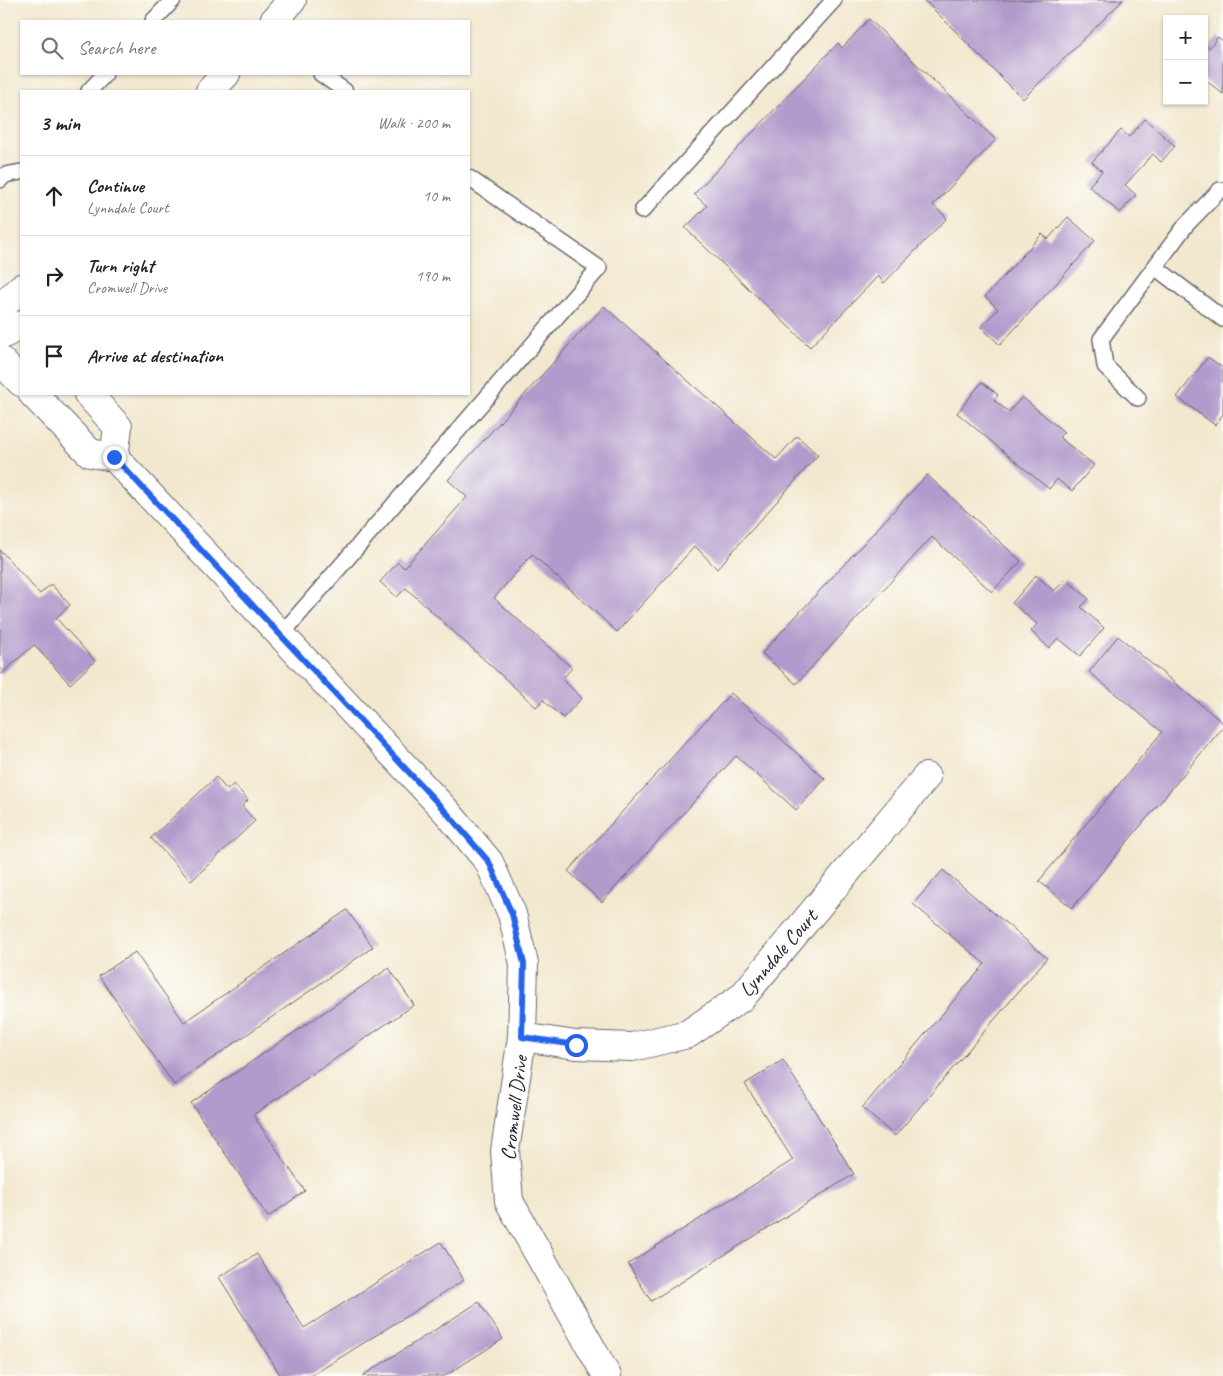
<!DOCTYPE html>
<meta charset="utf-8">
<style>
body{margin:0;font-family:Caveat,sans-serif;background:#f2f2f2;color:#222}
.controls{position:absolute;right:15px;top:15px;display:grid;overflow:hidden;border-radius:0px;box-shadow:0 1px 4px #0004}
.controls button{width:45px;height:45px;display:grid;place-items:center;padding:0;border:0;border-bottom:1px solid #e0e0e0;background:#fff;color:#222;font:25px sans-serif}
.stop{position:absolute;width:15px;height:15px;margin:-11px;border:4px solid #2563eb;border-radius:50%;background:#fff}
.stop.end{background:#2563eb;border-color:#fff;box-shadow:0 1px 5px #0008}
.list{margin:0;padding:0;list-style:none}
h2{display:flex;justify-content:space-between;align-items:center;height:65px;margin:0;padding:0 20px;font-size:21px}
h2 small{font-size:16px;font-weight:400;color:#767676}
.list li{display:grid;grid-template-columns:32px 1fr auto;gap:15px;align-items:center;box-sizing:border-box;height:80px;padding:0 20px;border-top:1px solid #e0e0e0}
.list b{display:block;font-size:19px;white-space:nowrap}
.list p{margin:0;font-size:16px;white-space:nowrap;color:#767676}
.list em{font-size:16px;font-style:normal;color:#767676}
.icon{flex:none;width:28px;height:28px;fill:none;stroke:currentColor;stroke-width:2;stroke-linecap:round;stroke-linejoin:round}
.map{position:relative;flex:none;width:1223px;height:1376px;overflow:hidden}
.search{position:absolute;background:#fff;box-shadow:0 1px 4px #0004;left:20px;top:20px;width:450px;height:55px;display:flex;align-items:center;gap:12px;box-sizing:border-box;padding:0 18px;border-radius:0px;color:#767676;font-size:19px}
.panel{position:absolute;background:#fff;box-shadow:0 1px 4px #0004;left:20px;top:90px;width:450px;height:305px;border-radius:0px}
.map>svg:first-child{display:block}
.building{fill:#b29bcc}
.lines{fill:none;stroke-linecap:round;stroke-linejoin:round}
.lane-casing{stroke:#6b676f;stroke-width:18}
.street-casing{stroke:#6b676f;stroke-width:30}
.secondary-casing{stroke:#6b676f;stroke-width:30}
.lane{stroke:#fff;stroke-width:15}
.street{stroke:#fff;stroke-width:28}
.secondary{stroke:#fff;stroke-width:28}
.route{stroke:#2563eb;stroke-width:6}
.labels{text-anchor:middle;stroke-width:4;stroke-linejoin:round;paint-order:stroke}
.street-label{font-size:21px;fill:#22223b;stroke:#fdfcf7}
</style>
<div class="map">
<svg width="1223" height="1376" viewBox="0 0 1223 1376">
<rect width="100%" height="100%" fill="#fdfcf7"/>
<filter id="ink" filterUnits="userSpaceOnUse"><feTurbulence type="fractalNoise" baseFrequency=".02" numOctaves="2"/><feDisplacementMap in="SourceGraphic" scale="10" xChannelSelector="R" yChannelSelector="G"/><feConvolveMatrix kernelMatrix="1 2 1 2 8 2 1 2 1" color-interpolation-filters="sRGB"/></filter>
<filter id="wash" filterUnits="userSpaceOnUse"><feTurbulence type="fractalNoise" baseFrequency=".0096" numOctaves="4" result="noise"/><feDisplacementMap in="SourceGraphic" scale="20" xChannelSelector="R" yChannelSelector="G"/><feGaussianBlur stdDeviation="1.12" result="paint"/><feColorMatrix in="noise" values="0 0 0 0 0 0 0 0 0 0 0 0 0 0 0 0 0 1.4 0 .05"/><feComposite in="paint" operator="in"/></filter>
<g filter="url(#wash)">
<rect width="100%" height="100%" fill="#f2e8cf"/>
<g id="blocks">
<g class="building">
<path d="M924 0H1123L1023 99Z"/>
<path d="M869 19 996 140 933 205 947 218 884 283 878 276 810 347 685 228 707 206 694 194 838 43 842 48Z"/>
<path d="M1218 37 1223 41V94L1204 79V44L1209 48Z"/>
<path d="M1145 119 1175 146 1161 162 1153 154 1125 185 1136 195 1120 213 1089 186 1102 171 1092 162 1121 130 1129 137Z"/>
<path d="M1068 217 1095 241 1000 345 981 327 998 309 985 297 1042 234 1048 239Z"/>
<path d="M604 306 776 459 797 436 818 455 717 569 695 546 617 632 532 554 494 598 572 668 562 679 582 698 563 718 543 700 536 707 406 588 397 597 380 582 398 562 404 568 467 497 448 480Z"/>
<path d="M1208 357 1223 368V414L1215 425 1177 397Z"/>
<path d="M982 382 998 395 994 400 1009 412 1022 397 1064 432 1059 437 1094 465 1072 491 1057 479 1049 489 957 413Z"/>
<path d="M927 475 1021 561 992 592 932 537 796 684 762 653Z"/>
<path d="M0 550 40 594 51 584 70 605 56 618 95 661 70 684 34 645 0 675Z"/>
<path d="M1036 575 1054 591 1066 579 1089 599 1081 607 1104 628 1080 656 1058 638 1049 648 1031 631 1037 624 1012 603Z"/>
<path d="M1118 636 1223 723V727L1072 908 1039 881 1162 732 1089 672Z"/>
<path d="M731 693 825 779 796 810 736 756 602 902 568 871Z"/>
<path d="M216 777 227 790 234 784 248 800 242 806 255 821 191 881 151 838Z"/>
<path d="M943 870 1047 958 895 1136 862 1108 985 964 913 904Z"/>
<path d="M347 910 373 947 174 1085 99 976 135 952 184 1022Z"/>
<path d="M389 968 414 1005 253 1115 305 1191 268 1217 191 1103Z"/>
<path d="M783 1060 854 1174 651 1301 628 1264 793 1160 745 1084Z"/>
<path d="M441 1242 464 1280 311 1376H281L219 1277 257 1254 304 1328Z"/>
<path d="M479 1302 503 1339 445 1376H362Z"/>
</g>
</g>
</g>
<g filter="url(#ink)">
<use href="#blocks" fill-opacity="0" stroke="#6b676f" stroke-width="1"/>
<g class="lines">
<g class="lane-casing">
<g id="lane">
<path d="M153 21 173 0"/>
<path d="M321 74 345 91"/>
<path d="M89 91 105 74"/>
<path d="M0 180 5 175 21 172"/>
<path d="M642 211 834 0"/>
<path d="M1155 267 1223 319"/>
<path d="M1138 398 1105 366 1101 339 1186 225 1220 190H1223"/>
<path d="M280 636 599 268 469 178"/>
</g>
</g>
<g class="street-casing">
<g id="street">
<path d="M0 336 21 325"/>
<path d="M0 360 21 382"/>
<path d="M33 394 90 453 114 457 447 812 489 862 512 914 524 964 522 1037 505 1151 509 1201 607 1376"/>
<path d="M88 394 118 427 114 457"/>
<path d="M522 1037 576 1045 632 1047 688 1034 742 997 926 777"/>
</g>
</g>
<g class="secondary-casing">
<g id="secondary">
<path d="M274 21 292 0"/>
<path d="M210 91 226 74"/>
<path d="M0 308 21 288"/>
</g>
</g>
<use href="#lane" class="lane"/>
<use href="#street" class="street"/>
<use href="#secondary" class="secondary"/>
</g>
</g>
<g class="lines" filter="url(#ink)">
<path class="route" d="M114 457 446 812 489 862 512 914 524 964 522 1037 576 1045"/>
</g>
<g class="labels">
<g class="street-label">
<text transform="translate(778 953) rotate(-49)" y="7">Lynndale Court</text>
<text transform="translate(514 1108) rotate(-83)" y="7">Cromwell Drive</text>
</g>
</g>
</svg>
<div class="controls">
<button>+</button>
<button>−</button>
</div>
<div class="stop" style="left:576px;top:1045px"></div>
<div class="stop end" style="left:114px;top:457px"></div>
<div class="search"><svg class="icon" aria-label="search" viewBox="0 0 24 24"><circle cx="10" cy="10" r="6"/><path d="M15 15l6 6"/></svg>Search here</div>
<section class="panel">
<h2>3 min<small>Walk · 200 m</small></h2>
<ul class="list">
<li><svg class="icon" aria-label="ahead" viewBox="0 0 24 24"><path d="M12 20V5M6 11l6-6 6 6"/></svg><div><b>Continue</b><p>Lynndale Court</p></div><em>10 m</em></li>
<li><svg class="icon" aria-label="right" viewBox="0 0 24 24"><path d="M7 20v-9h11M14 6l5 5-5 5"/></svg><div><b>Turn right</b><p>Cromwell Drive</p></div><em>190 m</em></li>
<li><svg class="icon" aria-label="arrive" viewBox="0 0 24 24"><path d="M6 21V4h12l-3 4 3 4H6"/></svg><div><b>Arrive at destination</b></div></li>
</ul>
</section>
</div>
